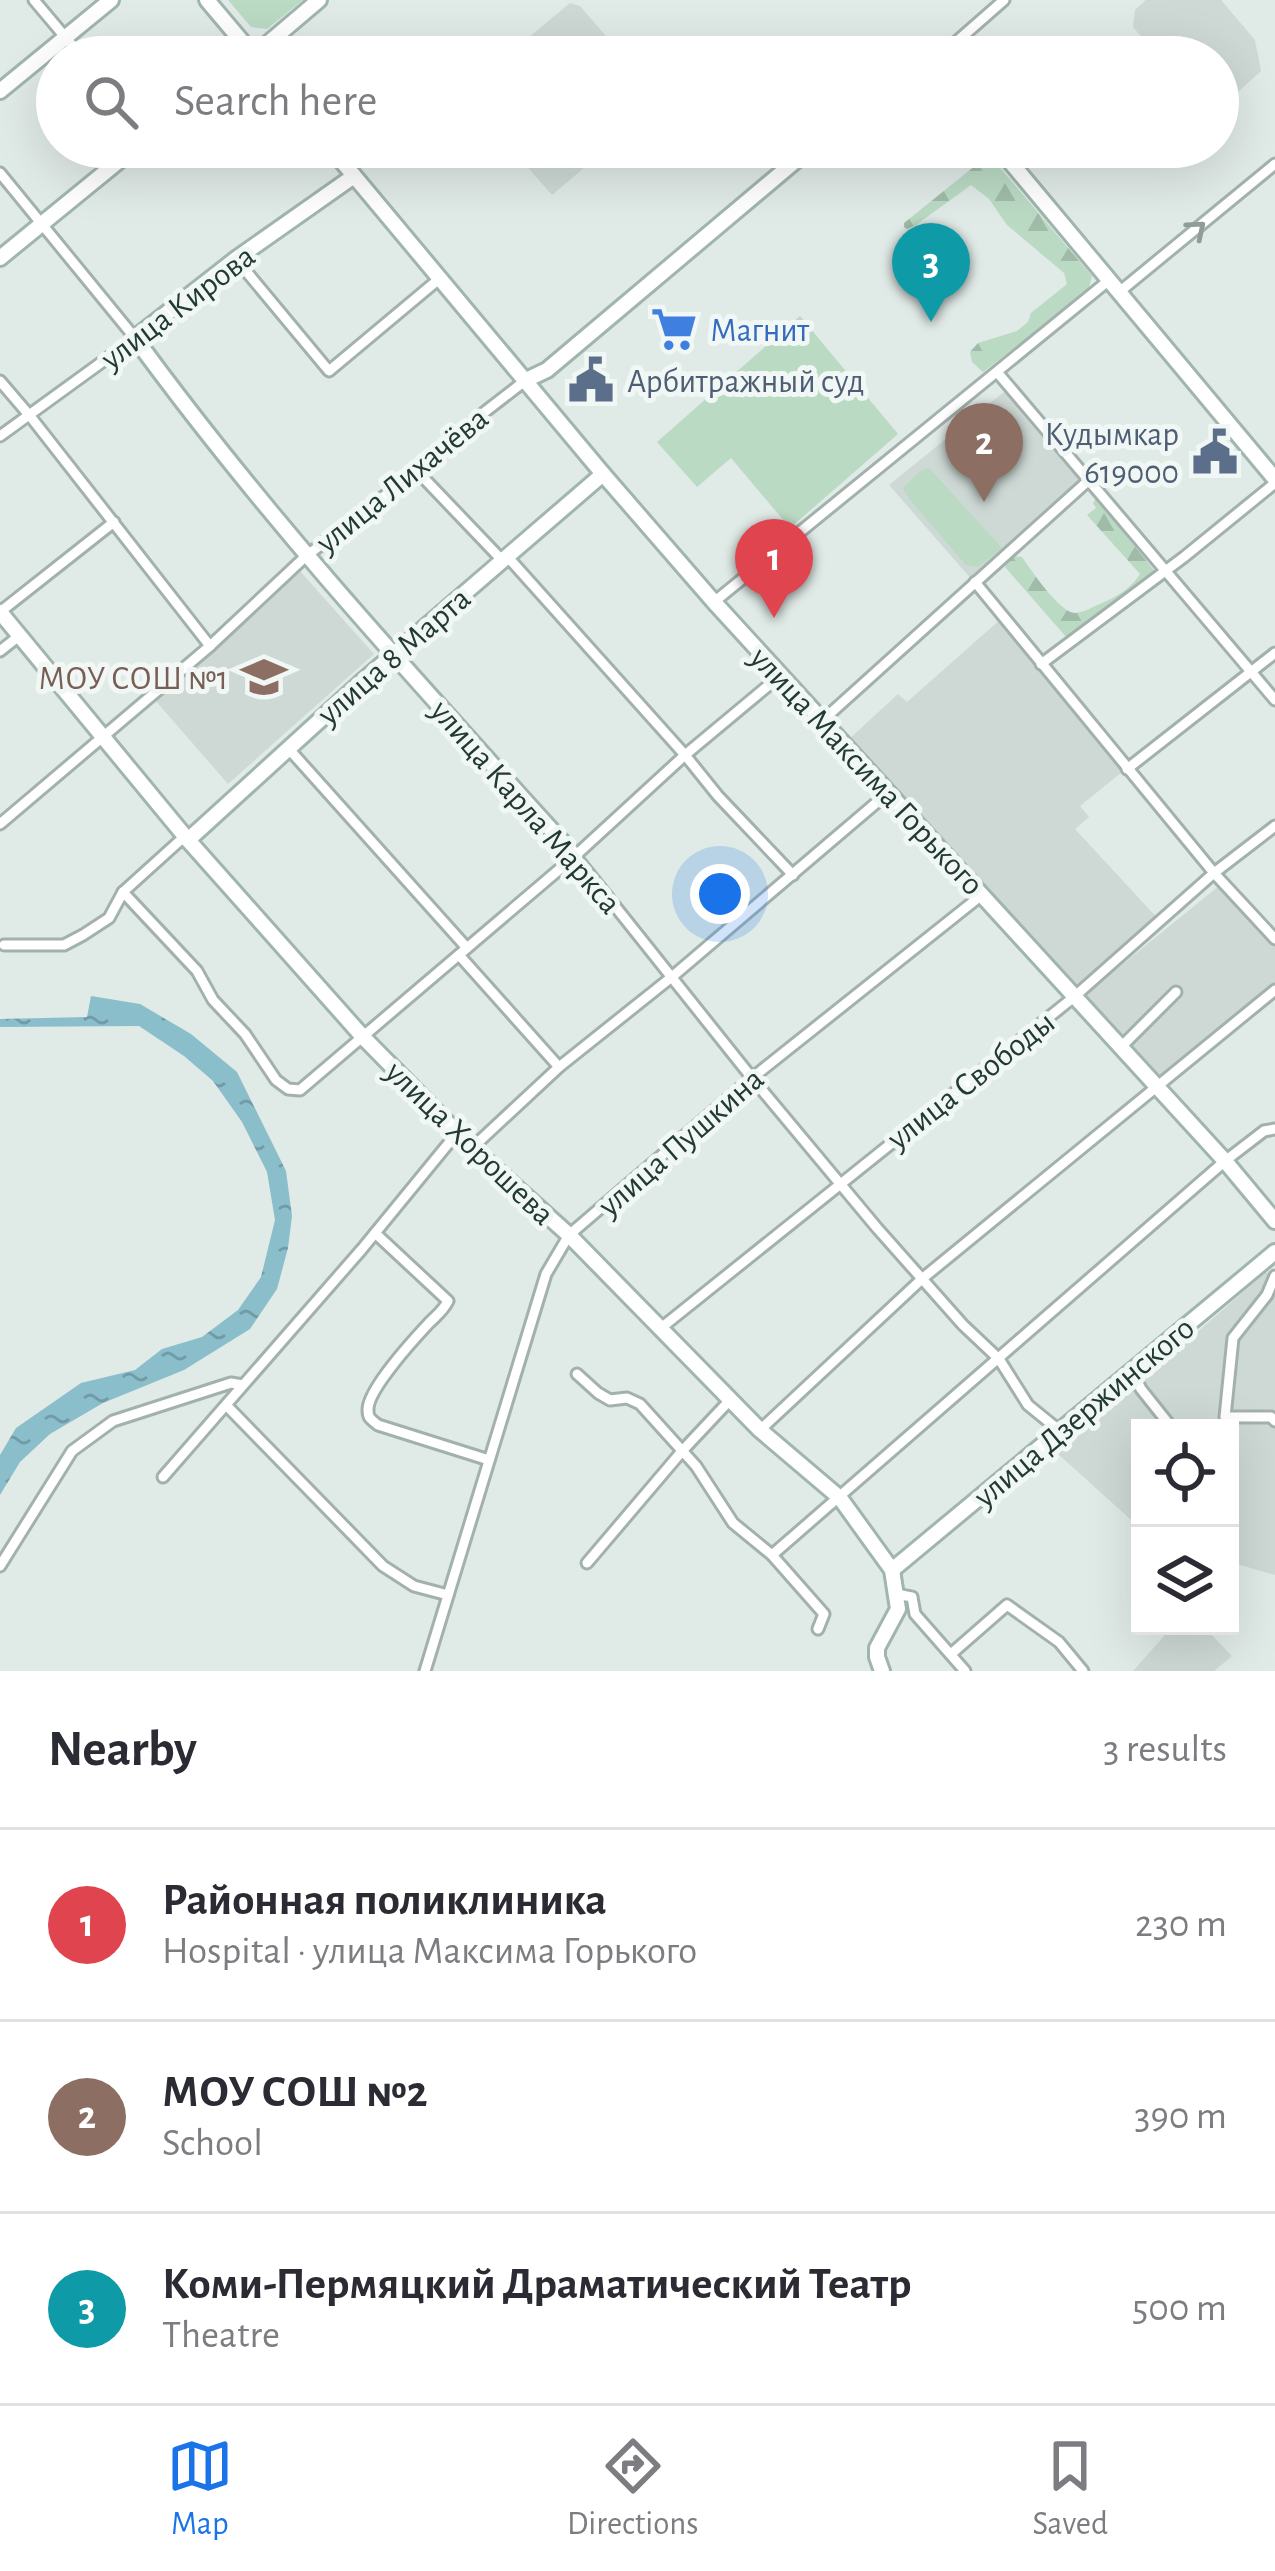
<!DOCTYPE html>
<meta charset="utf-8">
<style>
body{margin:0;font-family:"Alegreya Sans",sans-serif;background:#f2f2f3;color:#2b2b33}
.controls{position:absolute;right:36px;bottom:36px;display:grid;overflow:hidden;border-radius:0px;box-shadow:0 12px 48px #0002}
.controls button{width:108px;height:108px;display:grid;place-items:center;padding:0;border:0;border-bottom:3px solid #e1e1e2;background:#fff;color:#2b2b33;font:60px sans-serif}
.you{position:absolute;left:720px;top:894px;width:42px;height:42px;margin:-30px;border:9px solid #fff;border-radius:50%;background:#1a73e8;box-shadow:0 0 0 18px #1a73e833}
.badge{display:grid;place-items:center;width:78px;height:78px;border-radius:50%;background:#1a73e8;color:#fff;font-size:39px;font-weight:700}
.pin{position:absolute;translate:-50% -99px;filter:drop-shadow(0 3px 6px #0008)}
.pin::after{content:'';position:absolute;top:63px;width:42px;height:36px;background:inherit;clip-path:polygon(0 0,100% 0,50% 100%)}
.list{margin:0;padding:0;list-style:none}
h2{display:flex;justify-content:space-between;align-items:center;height:156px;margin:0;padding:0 48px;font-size:51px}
h2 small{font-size:39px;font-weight:400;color:#7c7c81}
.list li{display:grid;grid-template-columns:78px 1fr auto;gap:36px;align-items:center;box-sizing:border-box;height:192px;padding:0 48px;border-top:3px solid #e1e1e2}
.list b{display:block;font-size:45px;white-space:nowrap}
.list p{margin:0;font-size:39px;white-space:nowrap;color:#7c7c81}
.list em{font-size:39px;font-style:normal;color:#7c7c81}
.icon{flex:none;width:66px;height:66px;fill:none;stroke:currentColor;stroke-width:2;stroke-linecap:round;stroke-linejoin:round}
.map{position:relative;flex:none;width:1275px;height:1671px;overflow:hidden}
.search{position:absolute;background:#fff;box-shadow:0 12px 48px #0002;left:36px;right:36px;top:36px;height:132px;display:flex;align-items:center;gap:30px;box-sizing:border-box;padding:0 42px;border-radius:66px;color:#7c7c81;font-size:45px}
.sheet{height:732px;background:#fff}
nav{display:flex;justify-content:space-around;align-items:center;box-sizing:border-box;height:168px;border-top:3px solid #e1e1e2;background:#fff;font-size:33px;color:#7c7c81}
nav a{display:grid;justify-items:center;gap:6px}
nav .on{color:#1a73e8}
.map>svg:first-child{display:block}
.built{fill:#ced9d5}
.forest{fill:url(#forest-firs)}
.park{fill:#badac4}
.water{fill:url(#water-ripples)}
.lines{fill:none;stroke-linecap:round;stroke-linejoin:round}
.street-casing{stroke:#a3b1ad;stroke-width:15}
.secondary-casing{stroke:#a0b5ae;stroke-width:20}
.street{stroke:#fff;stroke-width:9}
.secondary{stroke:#fff;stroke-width:14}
.oneway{stroke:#909c9a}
.labels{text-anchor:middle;stroke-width:10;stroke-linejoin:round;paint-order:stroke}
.street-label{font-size:33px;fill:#223934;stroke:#f0f7f4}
.shop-label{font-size:33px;fill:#366cbe;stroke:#f0f7f4;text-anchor:start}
.service-label{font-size:33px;fill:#4e5e75;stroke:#f0f7f4;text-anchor:start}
.education-label{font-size:33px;fill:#785e54;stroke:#f0f7f4;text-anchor:end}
</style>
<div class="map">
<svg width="1275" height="1671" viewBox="0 0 1275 1671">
<defs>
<pattern id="forest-firs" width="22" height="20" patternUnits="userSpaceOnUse" patternTransform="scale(3)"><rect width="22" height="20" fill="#badac4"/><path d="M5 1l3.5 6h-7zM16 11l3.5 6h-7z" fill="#a0bca9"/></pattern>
<pattern id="water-ripples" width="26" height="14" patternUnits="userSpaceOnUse" patternTransform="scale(3)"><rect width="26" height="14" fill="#8bbecb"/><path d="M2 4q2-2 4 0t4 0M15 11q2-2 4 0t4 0" fill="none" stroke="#719ba6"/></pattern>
</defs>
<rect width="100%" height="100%" fill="#e0eae6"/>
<g class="built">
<path d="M1146 0H1221L1255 40 1261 71 1218 110V57H1159L1133 27 1135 10Z"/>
<path d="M570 3 580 6 605 35 601 57H505Z"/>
<path d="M510 147H604L605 150 552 195Z"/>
<path d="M1005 391 1084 483 973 581 889 485Z"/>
<path d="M299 570 374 654 228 784 154 699Z"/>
<path d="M1002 618 1127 768 1080 806 1089 817 1075 829 1161 922 1076 993 847 741 898 694 907 702Z"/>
<path d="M1225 881 1275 940V988L1162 1089 1081 998Z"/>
<path d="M1266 1272 1275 1277V1575L1230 1562V1428H1140L1139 1527 1058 1454Z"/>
<path d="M1173 1626H1203L1232 1656 1214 1671H1133Z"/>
</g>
<g class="forest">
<path d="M986 157H991L1092 276 1088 292 983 372 972 362 970 352 978 343 1017 331 1028 322 1031 313 1067 284 1064 273 1007 225 989 199 971 185 916 225 907 229 904 227V223Z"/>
<path d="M1096 498 1157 574 1075 637 1067 638 1005 567 1013 556 1022 557C1031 570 1060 613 1075 613 1082 613 1095 606 1102 603 1117 597 1132 587 1140 574L1087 515 1096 508 1093 503Z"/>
</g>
<g class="park">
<path d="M228 0H303L267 29 251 27Z"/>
<path d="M800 316 898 434 790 528 731 458 697 487 657 442Z"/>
<path d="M929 468 1002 548 978 567 966 565 910 500 903 488 920 471Z"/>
</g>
<path class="water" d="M91 996 140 1004 191 1034 237 1072 286 1171 292 1216 288 1248 277 1289 250 1329 184 1370 103 1403 50 1434 20 1462 0 1495V1455L16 1428 81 1383 135 1370 162 1349 202 1337 238 1310 261 1277 275 1220 267 1172 242 1122 213 1081 184 1056 139 1026 0 1027V1019L87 1017Z"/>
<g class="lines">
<g class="street-casing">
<g id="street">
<path d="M34 0 82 57"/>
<path d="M939 57 1004 0"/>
<path d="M0 173 135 338 0 436"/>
<path d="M236 259 329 371 439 279"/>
<path d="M1118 293 1275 164"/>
<path d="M997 372 1275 700"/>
<path d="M0 381 30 416 210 646"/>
<path d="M417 471 501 559"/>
<path d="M506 555 685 755 718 796 793 875"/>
<path d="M975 582 1214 873 1275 939"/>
<path d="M714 602 1108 281"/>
<path d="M0 612 114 522"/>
<path d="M0 651 19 636"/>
<path d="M1041 664 1184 557 1275 483"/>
<path d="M823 720 1089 480"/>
<path d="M288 748 467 948"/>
<path d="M1127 769 1275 653"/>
<path d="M0 824 210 646 305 557 417 471 486 411 526 380"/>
<path d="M575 856 752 1078 877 1228 963 1325 999 1359 1028 1405 1060 1431"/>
<path d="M123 892 197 971 213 1000 245 1034 276 1080 288 1089 300 1090 575 856 685 755 781 675"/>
<path d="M4 945H64L83 935 109 918 123 892 185 836"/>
<path d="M459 955 559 1067"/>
<path d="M1120 1048 1176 992"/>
<path d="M472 1148 559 1067 673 976 889 792"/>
<path d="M375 1233 448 1301C443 1311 437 1315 429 1323 415 1338 367 1390 368 1410 368 1419 371 1419 378 1425L489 1460"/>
<path d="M1275 1276 1267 1295 1233 1338 1225 1417H1271L1275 1421"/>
<path d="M661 1328 1074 997 1214 873 1275 826"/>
<path d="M1132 1371 1141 1389 1172 1428"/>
<path d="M577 1374 598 1393 610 1400 627 1398 640 1404 696 1466 733 1523 772 1555 824 1614 818 1629"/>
<path d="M226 1405 383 1566 414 1586 448 1595"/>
<path d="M760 1430 923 1278 1275 990"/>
<path d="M163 1477 362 1249 457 1133"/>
<path d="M772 1555 1225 1161 1264 1131 1275 1129"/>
<path d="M587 1563 683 1450 730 1400"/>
<path d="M0 1566 72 1451 113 1421 231 1383 243 1385"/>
<path d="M896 1594 912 1597 915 1614 965 1671"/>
<path d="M951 1654 1007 1605 1059 1642 1083 1671"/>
<path d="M425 1671 546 1274 569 1235 752 1078 983 894"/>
</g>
</g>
<g class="secondary-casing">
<g id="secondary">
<path d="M207 0 255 57"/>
<path d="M252 57 319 0"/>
<path d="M0 91 111 0"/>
<path d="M330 147 603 474 714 602 1225 1161 1275 1221"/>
<path d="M998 147 1275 479"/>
<path d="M354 176 236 259 135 338C269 522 423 688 575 856"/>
<path d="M0 258 136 147"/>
<path d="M526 380 547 370 812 147"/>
<path d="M0 612 188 840 363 1037 472 1148 569 1235 760 1430 840 1498 892 1570 898 1609 877 1648V1657L882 1671"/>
<path d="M188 840 365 679 603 474"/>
<path d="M892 1570 1275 1252"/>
</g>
</g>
<use href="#street" class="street"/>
<use href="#secondary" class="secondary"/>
</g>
<defs><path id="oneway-chevron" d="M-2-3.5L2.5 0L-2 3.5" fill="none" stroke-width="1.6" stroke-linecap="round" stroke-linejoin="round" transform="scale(3)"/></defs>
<use class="oneway" href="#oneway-chevron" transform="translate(1197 229) rotate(-40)"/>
<defs>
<g id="supermarket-bare" transform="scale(3.6)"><path d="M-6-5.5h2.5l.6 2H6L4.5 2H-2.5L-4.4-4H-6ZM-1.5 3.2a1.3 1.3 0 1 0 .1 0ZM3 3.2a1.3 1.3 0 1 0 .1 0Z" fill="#3f7fe0" stroke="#f0f7f4" stroke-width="2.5" paint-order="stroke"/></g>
<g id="civic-bare" transform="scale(3.6)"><path d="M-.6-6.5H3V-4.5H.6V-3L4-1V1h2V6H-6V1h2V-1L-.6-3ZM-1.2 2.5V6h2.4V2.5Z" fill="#5c6f8a" stroke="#f0f7f4" stroke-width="2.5" paint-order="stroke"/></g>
<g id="school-bare" transform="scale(3.6)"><path d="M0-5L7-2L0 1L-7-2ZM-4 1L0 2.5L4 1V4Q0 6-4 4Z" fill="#8d6e63" stroke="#f0f7f4" stroke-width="2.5" paint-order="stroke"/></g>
</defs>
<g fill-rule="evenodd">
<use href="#supermarket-bare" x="674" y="329"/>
<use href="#civic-bare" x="591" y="380"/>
<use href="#civic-bare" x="1215" y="452"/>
<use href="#school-bare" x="264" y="677"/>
</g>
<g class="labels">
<g class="street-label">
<text transform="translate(177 306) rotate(-37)" y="12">улица Кирова</text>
<text transform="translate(401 479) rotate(-39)" y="12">улица Лихачёва</text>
<text transform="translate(393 655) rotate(-41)" y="12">улица 8 Марта</text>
<text transform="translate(868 770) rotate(47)" y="12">улица Максима Горького</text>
<text transform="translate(527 806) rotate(49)" y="12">улица Карла Маркса</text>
<text transform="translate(970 1079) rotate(-38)" y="12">улица Свободы</text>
<text transform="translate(680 1141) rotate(-41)" y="12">улица Пушкина</text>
<text transform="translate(471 1142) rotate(44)" y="12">улица Хорошева</text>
<text transform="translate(1083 1411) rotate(-40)" y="12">улица Дзержинского</text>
</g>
<g class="shop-label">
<text x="710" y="341">Магнит</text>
</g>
<g class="service-label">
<text x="627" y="392">Арбитражный суд</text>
<text x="1179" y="445" text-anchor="end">Кудымкар<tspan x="1179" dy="38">619000</tspan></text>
</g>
<g class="education-label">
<text x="228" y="689">МОУ СОШ №1</text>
</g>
</g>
</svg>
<div class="controls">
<button><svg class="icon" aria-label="locate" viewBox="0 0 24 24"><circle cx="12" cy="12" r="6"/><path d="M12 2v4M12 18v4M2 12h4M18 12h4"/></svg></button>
<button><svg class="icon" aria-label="layers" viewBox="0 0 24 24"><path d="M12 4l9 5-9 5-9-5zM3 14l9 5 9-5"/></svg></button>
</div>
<div class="you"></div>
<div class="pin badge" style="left:774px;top:618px;background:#e0444e">1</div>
<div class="pin badge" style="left:984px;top:502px;background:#8d6e63">2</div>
<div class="pin badge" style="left:931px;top:322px;background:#0f9aa8">3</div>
<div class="search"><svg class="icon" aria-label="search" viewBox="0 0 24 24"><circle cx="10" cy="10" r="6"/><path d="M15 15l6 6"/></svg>Search here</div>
</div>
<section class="sheet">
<h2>Nearby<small>3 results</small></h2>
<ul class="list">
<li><span class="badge" style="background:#e0444e">1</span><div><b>Районная поликлиника</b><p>Hospital · улица Максима Горького</p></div><em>230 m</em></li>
<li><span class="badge" style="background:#8d6e63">2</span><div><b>МОУ СОШ №2</b><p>School</p></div><em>390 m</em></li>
<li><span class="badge" style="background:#0f9aa8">3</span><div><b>Коми-Пермяцкий Драматический Театр</b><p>Theatre</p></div><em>500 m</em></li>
</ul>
</section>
<nav>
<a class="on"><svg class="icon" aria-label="map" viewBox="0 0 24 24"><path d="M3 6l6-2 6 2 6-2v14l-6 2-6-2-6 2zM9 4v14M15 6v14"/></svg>Map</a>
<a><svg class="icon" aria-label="directions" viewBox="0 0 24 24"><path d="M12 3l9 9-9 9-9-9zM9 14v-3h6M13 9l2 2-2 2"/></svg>Directions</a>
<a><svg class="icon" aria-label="saved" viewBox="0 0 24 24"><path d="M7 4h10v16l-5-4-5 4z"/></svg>Saved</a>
</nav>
